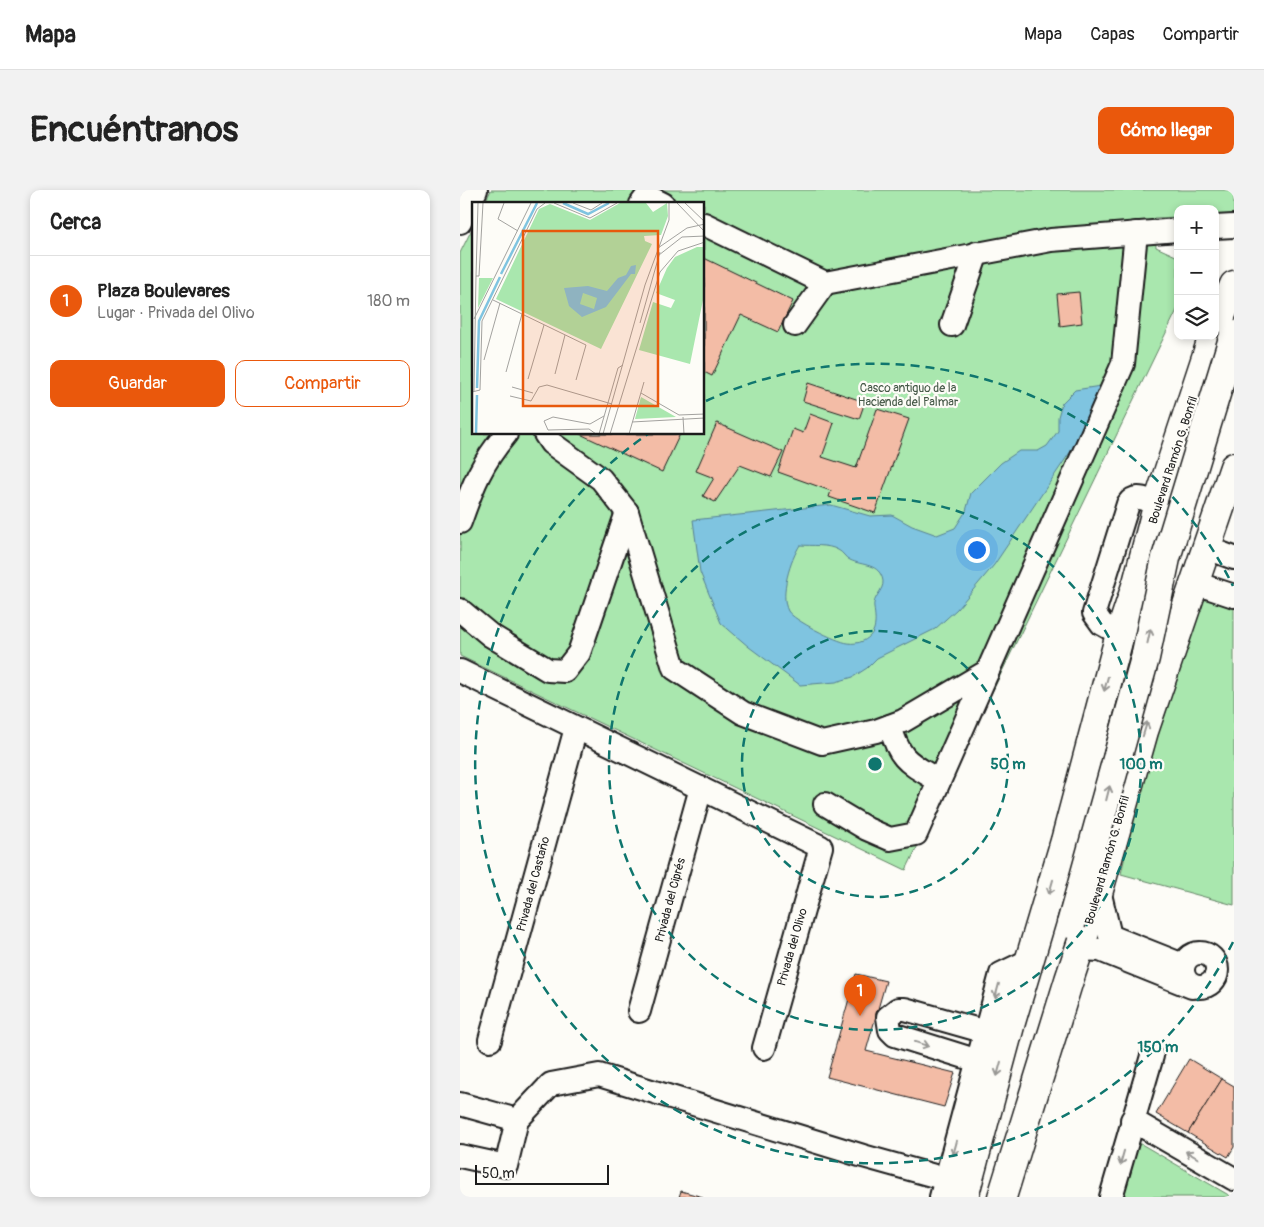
<!DOCTYPE html>
<html lang="es">
<meta charset="utf-8">
<style>
body{margin:0;font-family:Pangolin,sans-serif;background:#f2f2f2;color:#222}
.controls{position:absolute;right:15px;top:15px;display:grid;overflow:hidden;border-radius:10px;box-shadow:0 2px 8px #0003}
.controls button{width:45px;height:45px;display:grid;place-items:center;padding:0;border:0;border-bottom:1px solid #e0e0e0;background:#fff;color:#222;font:25px sans-serif}
.scale{position:absolute;left:15px;bottom:12px;width:134px;box-sizing:border-box;padding-left:5px;border:2px solid #1c1c1c;border-top:0;font-size:14px;line-height:18px;white-space:nowrap;color:#1c1c1c;-webkit-text-stroke:4px #fdfcf7;paint-order:stroke}
.you{position:absolute;left:516px;top:359px;width:18px;height:18px;margin:-12px;border:4px solid #fff;border-radius:50%;background:#1a73e8;box-shadow:0 0 0 8px #1a73e833}
.badge{display:grid;place-items:center;width:32px;height:32px;border-radius:50%;background:#ea580c;color:#fff;font-size:16px;font-weight:700}
.pin{position:absolute;translate:-50% -41px;filter:drop-shadow(0 1px 2px #0008)}
.pin::after{content:'';position:absolute;top:26px;width:18px;height:15px;background:inherit;clip-path:polygon(0 0,100% 0,50% 100%)}
.list{margin:0;padding:0;list-style:none}
h2{display:flex;justify-content:space-between;align-items:center;height:65px;margin:0;padding:0 20px;font-size:21px}
h2 small{font-size:16px;font-weight:400;color:#767676}
.list li{display:grid;grid-template-columns:32px 1fr auto;gap:15px;align-items:center;box-sizing:border-box;height:90px;padding:0 20px;border-top:1px solid #e0e0e0}
.list b{display:block;font-size:19px;white-space:nowrap}
.list p{margin:0;font-size:16px;white-space:nowrap;color:#767676}
.list em{font-size:16px;font-style:normal;color:#767676}
.actions{display:flex;gap:10px;padding:15px 20px}
.actions a{flex:1;padding:11px 0;border:1px solid #ea580c;border-radius:10px;text-align:center;font-size:18px;color:#ea580c}
.actions .main{background:#ea580c;color:#fff}
.icon{flex:none;width:28px;height:28px;fill:none;stroke:currentColor;stroke-width:2;stroke-linecap:round;stroke-linejoin:round}
.map{position:relative;flex:none;width:774px;height:1007px;overflow:hidden;border-radius:10px}
header{display:flex;align-items:center;gap:30px;box-sizing:border-box;height:70px;padding:0 25px;background:#fff;border-bottom:1px solid #e0e0e0}
header strong{font-size:24px}
nav{display:flex;gap:28px;margin-inline-start:auto;font-size:18px}
.intro{display:flex;align-items:center;justify-content:space-between;box-sizing:border-box;height:120px;padding:0 30px}
h1{margin:0;font-size:35px}
.button{padding:12px 22px;border-radius:10px;background:#ea580c;color:#fff;font-size:18px;font-weight:700}
main{display:flex;gap:30px;padding:0 30px}
aside{flex:1;background:#fff;border-radius:10px;box-shadow:0 2px 8px #0003}
.map>svg:first-child{display:block}
.green{fill:#a9e7ae;stroke:#628265}
.water{fill:#7fc4e0;stroke:#578192;fill-rule:evenodd}
.building{fill:#f3bca6;stroke:#1c1c1c}
.lines{fill:none;stroke-linecap:round;stroke-linejoin:round}
.minor-casing{stroke:#1c1c1c;stroke-width:26}
.major-casing{stroke:#1c1c1c;stroke-width:31}
.minor{stroke:#fdfcf7;stroke-width:22}
.major{stroke:#fdfcf7;stroke-width:28}
.major-bridge-casing{stroke:#1c1c1c;stroke-width:31;stroke-linecap:butt}
.major-bridge{stroke:#fdfcf7;stroke-width:28}
.oneway{stroke:#989794}
.ring{fill:none;stroke:#0f766e;stroke-width:2.5;stroke-dasharray:9 6}
.labels{text-anchor:middle;stroke-width:4.5;stroke-linejoin:round;paint-order:stroke}
.park-label{font-size:12px;fill:#465948;stroke:#fdfcf7}
.street-label{font-size:12px;fill:#1c1c1c;stroke:#fdfcf7}
.inset-river{fill:none;stroke:#7fc4e0;stroke-width:2.5}
.inset-road{fill:none;stroke:#a3a29f;stroke-width:1}
.view{fill:#e8590c;fill-opacity:0.15;stroke:#e8590c;stroke-width:2.5}
.inset-edge{fill:none;stroke:#1c1c1c;stroke-width:2.5}
.centre{fill:#0f766e;stroke:#fdfcf7;stroke-width:2.5}
.ring-label{font-size:15px;text-anchor:middle;font-weight:bold;fill:#0f766e;stroke:#fdfcf7;stroke-width:4.5;stroke-linejoin:round;paint-order:stroke}
</style>
<header>
<strong>Mapa</strong>
<nav><a>Mapa</a><a>Capas</a><a>Compartir</a></nav>
</header>
<div class="intro"><h1>Encuéntranos</h1><a class="button">Cómo llegar</a></div>
<main>
<aside>
<h2>Cerca<small></small></h2>
<ul class="list">
<li><span class="badge">1</span><div><b>Plaza Boulevares</b><p>Lugar · Privada del Olivo</p></div><em>180 m</em></li>
</ul>
<div class="actions"><a class="main">Guardar</a><a>Compartir</a></div>
</aside>
<div class="map">
<svg width="774" height="1007" viewBox="0 0 774 1007">
<rect width="100%" height="100%" fill="#fdfcf7"/>
<filter id="ink" filterUnits="userSpaceOnUse"><feTurbulence type="fractalNoise" baseFrequency=".02" numOctaves="2"/><feDisplacementMap in="SourceGraphic" scale="10" xChannelSelector="R" yChannelSelector="G"/><feConvolveMatrix kernelMatrix="1 2 1 2 8 2 1 2 1" color-interpolation-filters="sRGB"/></filter>
<g filter="url(#ink)">
<g class="green">
<path d="M31 0H774V24L755 25V19H718V27L694 28 696 57 718 67V118L446 680 0 466V63L14 35V244H244V14H24Z"/>
<path d="M743 408 774 418V715L661 684 676 617 685 542 704 528Z"/>
<path d="M676 951 772 1007H659Z"/>
</g>
<path class="water" d="M647 195 619 249 534 375 497 419 475 439 417 468 407 478 393 487 376 492 340 495 289 457 261 433 240 382 233 330 371 315 410 326 432 325 452 336 477 345 495 338 506 321 511 303 541 273 559 261H578L587 256 598 241V227L602 213 615 200ZM340 355C352 356 368 354 378 360 383 362 385 368 390 370 402 376 420 373 423 391 424 401 412 407 414 418 416 432 417 444 403 451 399 453 392 454 388 453 377 452 333 430 328 421 319 404 331 369 340 355Z"/>
<g class="building">
<path d="M244 68 333 111 318 142 281 125 252 186 244 182Z"/>
<path d="M619 102 622 133 600 136 597 104Z"/>
<path d="M348 193 405 212 399 229 343 211Z"/>
<path d="M417 219 449 229 415 323 369 307 371 301 318 282 333 239 343 243 350 224 374 233 362 267 396 278Z"/>
<path d="M257 233 323 262 311 287 280 275 255 312 243 306 254 288 236 281Z"/>
<path d="M120 244H220L202 282Z"/>
<path d="M396 784 426 791 406 861 495 883 484 917 367 887Z"/>
<path d="M729 869 762 889 728 943 696 924Z"/>
<path d="M762 889 774 896V957L768 967 728 943Z"/>
<path d="M221 1001 243 1007H219Z"/>
</g>
<g class="lines">
<g class="minor-casing">
<g id="minor">
<path d="M181 14 187 6 203 14"/>
<path d="M0 32 16 0"/>
<path d="M244 34 365 93 591 50 718 40"/>
<path d="M755 37 774 36"/>
<path d="M335 135 365 93"/>
<path d="M492 135 517 63"/>
<path d="M85 244 91 253 141 289 167 322 214 478 283 523 362 553 416 541 443 531 528 481"/>
<path d="M0 332C13 295 21 274 46 244"/>
<path d="M747 358 774 368"/>
<path d="M735 393 774 406"/>
<path d="M0 420 30 445 88 480 105 481 119 463 167 322"/>
<path d="M660 444 642 434 634 423 668 314C675 303 686 310 698 313"/>
<path d="M0 481 361 657 304 858"/>
<path d="M430 536C440 572 450 573 479 591"/>
<path d="M365 614 407 639 430 649 456 644 663 174 676 43"/>
<path d="M639 700 650 746 723 775"/>
<path d="M620 759 640 760 732 797"/>
<circle cx="740" cy="780" r="17"/>
<path d="M179 821 241 598"/>
<path d="M30 850 116 538"/>
<path d="M518 871 435 845 430 840 428 827 438 819H445L526 842"/>
<path d="M0 914 57 930"/>
<path d="M672 930 774 989"/>
<path d="M0 966 46 976 57 930 91 894 139 885 403 966 507 995"/>
<path d="M481 1007 541 784 570 770"/>
<path d="M651 1007 692 866"/>
</g>
</g>
<g class="major-casing">
<g id="major">
<path d="M755 140 774 95"/>
<path d="M504 1007 551 832 605 651 660 444 677 393 698 313 753 146"/>
<path d="M542 1007 609 790 639 700 684 541 774 277"/>
</g>
</g>
<use href="#minor" class="minor"/>
<use href="#major" class="major"/>
<g class="major-bridge-casing">
<path id="major-bridge" d="M611 734 685 468 706 368 774 145"/>
</g>
<use href="#major-bridge" class="major-bridge"/>
</g>
<defs><path id="oneway-shaft" d="M-6 0H5M1.5-3L5.5 0L1.5 3" fill="none" stroke-width="1.6" stroke-linecap="round" stroke-linejoin="round" transform="scale(1.25)"/></defs>
<g class="oneway">
<use href="#oneway-shaft" transform="translate(689 446) rotate(-78)"/>
<use href="#oneway-shaft" transform="translate(646 494) rotate(105)"/>
<use href="#oneway-shaft" transform="translate(685 539) rotate(-73)"/>
<use href="#oneway-shaft" transform="translate(648 603) rotate(-76)"/>
<use href="#oneway-shaft" transform="translate(591 697) rotate(106)"/>
<use href="#oneway-shaft" transform="translate(537 801) rotate(105)"/>
<use href="#oneway-shaft" transform="translate(462 854) rotate(18)"/>
<use href="#oneway-shaft" transform="translate(539 879) rotate(105)"/>
<use href="#oneway-shaft" transform="translate(495 958) rotate(105)"/>
<use href="#oneway-shaft" transform="translate(732 965) rotate(-150)"/>
<use href="#oneway-shaft" transform="translate(662 968) rotate(106)"/>
</g>
</g>
<g class="ring">
<circle cx="415" cy="574" r="133"/>
<circle cx="415" cy="574" r="266"/>
<path d="M773 752A400 400 0 1 1 188 244M246 211A400 400 0 0 1 773 396"/>
</g>
<g class="labels">
<g class="park-label">
<text x="448" y="202">Casco antiguo de la<tspan x="448" dy="14">Hacienda del Palmar</tspan></text>
</g>
<g class="street-label">
<text transform="translate(713 270) rotate(-72)" y="4">Boulevard Ramón G. Bonfil</text>
<text transform="translate(647 670) rotate(-74)" y="4">Boulevard Ramón G. Bonfil</text>
<text transform="translate(73 694) rotate(-75)" y="4">Privada del Castaño</text>
<text transform="translate(210 710) rotate(-75)" y="4">Privada del Ciprés</text>
<text transform="translate(332 757) rotate(-74)" y="4">Privada del Olivo</text>
</g>
</g>
<g transform="translate(12 12)">
<rect width="232" height="232" fill="#fdfcf7"/>
<path d="M148 1H174L181 10 195 1 196 14 189 33 172 34 173 39 180 42 129 147 24 97 67 7 78 2 118 18ZM225 45H232V93L218 162 167 148 181 100 199 106 203 98 184 91 195 66 203 55ZM7 76H21L6 106ZM169 195 204 215 163 217Z" fill="#a9e7ae"/>
<path d="M164 63 163 72H159L134 105 110 115 97 104 92 86 116 84 135 89 146 76 154 73 159 64ZM111 91 125 96 122 107 108 102Z" fill="#7fc4e0" fill-rule="evenodd"/>
<path class="inset-river" d="M91 1 116 12 137 1M29 72 65 1M5 186 7 119 28 75M4 232 5 193"/>
<path class="inset-road" d="M6 1 4 74H7M32 1 26 17 46 29M82 1 118 16 145 1M101 1 119 8 130 1M205 1 233 30M213 1 233 20M186 46 215 26 233 22M187 53 210 35 233 34M7 74 11 1M21 98 114 143 104 178M2 117 59 1M168 121 188 50M12 158 28 101M34 170 50 112M83 172 93 133M56 177 72 123M40 185 61 191M2 189 4 74M0 190 8 188 10 119 65 7 73 1M169 191 207 213 233 212M38 194 59 199 67 185 75 183 140 202M211 215 212 232M160 220 233 216M124 232 117 227 76 228 72 219 81 215 118 222 132 214M127 232 146 166 151 163M131 232 173 83 197 18V1M138 232 188 70 206 49 233 40M157 232 172 180"/>
<path class="view" d="M51 29H186V204H51Z"/>
<rect width="232" height="232" class="inset-edge"/>
</g>
<circle cx="415" cy="574" r="8" class="centre"/>
<g class="ring-label">
<text x="548" y="579">50 m</text>
<text x="681" y="579">100 m</text>
<text x="698" y="862">150 m</text>
</g>
</svg>
<div class="controls">
<button>+</button>
<button>−</button>
<button><svg class="icon" aria-label="layers" viewBox="0 0 24 24"><path d="M12 4l9 5-9 5-9-5zM3 14l9 5 9-5"/></svg></button>
</div>
<div class="scale">50 m</div>
<div class="you"></div>
<div class="pin badge" style="left:400px;top:826px">1</div>
</div>
</main>
